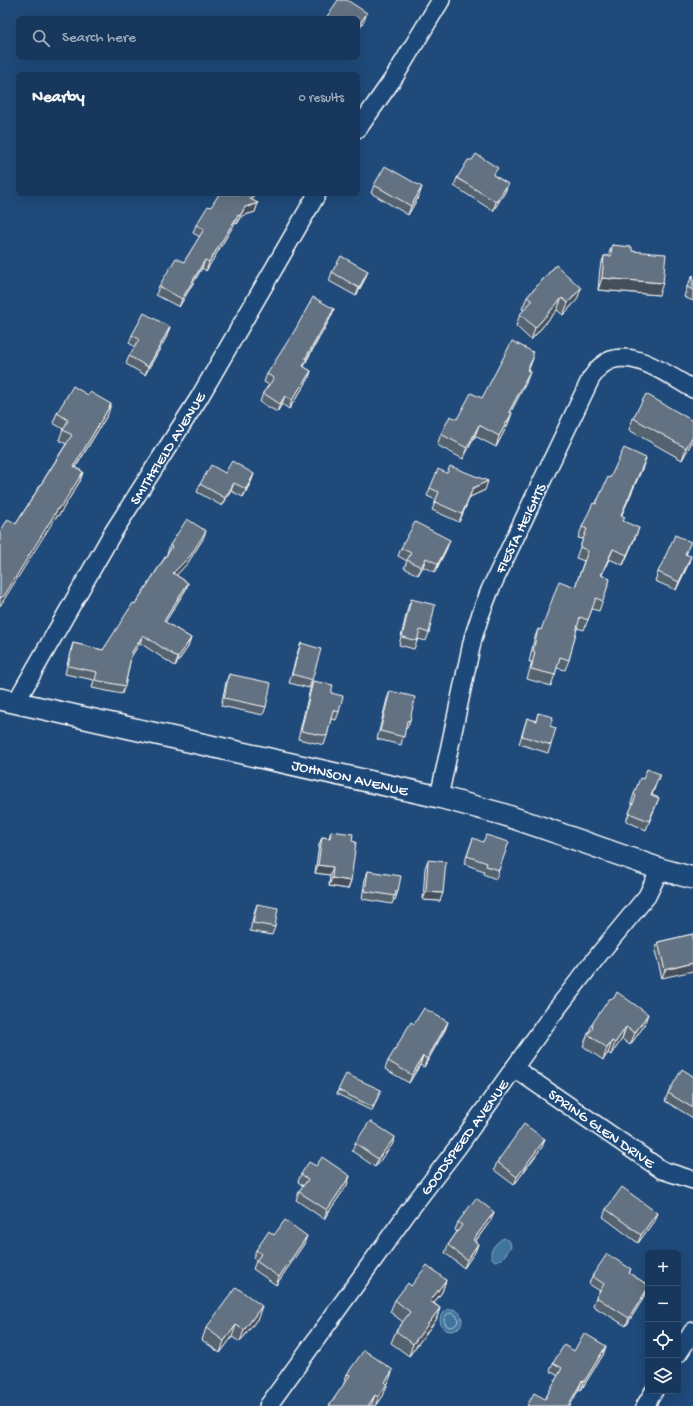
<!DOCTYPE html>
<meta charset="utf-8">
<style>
body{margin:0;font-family:"Gochi Hand",sans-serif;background:#244365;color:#f1f3f6}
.controls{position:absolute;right:12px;bottom:12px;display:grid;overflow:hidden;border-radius:6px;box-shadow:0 4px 16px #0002}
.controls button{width:36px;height:36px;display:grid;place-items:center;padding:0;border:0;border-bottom:1px solid #365272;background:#17385c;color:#f1f3f6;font:20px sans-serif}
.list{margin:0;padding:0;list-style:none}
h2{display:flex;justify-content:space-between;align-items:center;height:52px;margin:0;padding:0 16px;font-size:17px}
h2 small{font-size:13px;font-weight:400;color:#9eacbb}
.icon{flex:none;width:22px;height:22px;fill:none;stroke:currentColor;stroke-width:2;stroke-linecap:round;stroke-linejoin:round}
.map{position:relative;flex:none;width:693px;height:1406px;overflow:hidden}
.search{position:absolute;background:#17385c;box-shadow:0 4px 16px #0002;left:16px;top:16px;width:344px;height:44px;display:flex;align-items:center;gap:10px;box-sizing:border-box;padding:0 14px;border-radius:6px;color:#9eacbb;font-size:15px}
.panel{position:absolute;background:#17385c;box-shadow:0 4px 16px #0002;left:16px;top:72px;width:344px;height:124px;border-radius:6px}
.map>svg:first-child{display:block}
.water{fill:#40759d;stroke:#8cacc4}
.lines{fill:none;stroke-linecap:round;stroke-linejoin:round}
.shore{stroke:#b3c8d8;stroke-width:1}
.minor-casing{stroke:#fff;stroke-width:20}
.tertiary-casing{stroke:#fff;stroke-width:24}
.minor{stroke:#1f4a7a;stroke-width:17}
.tertiary{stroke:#1f4a7a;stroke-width:21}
.wall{fill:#556270;stroke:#fff}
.shaded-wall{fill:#45505b;stroke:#fff}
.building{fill:#637282;stroke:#fff}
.labels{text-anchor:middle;stroke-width:3;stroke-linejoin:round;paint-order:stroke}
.street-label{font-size:15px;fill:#fff;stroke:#1f4a7a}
</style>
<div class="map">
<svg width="693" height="1406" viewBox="0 0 693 1406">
<rect width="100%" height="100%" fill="#1f4a7a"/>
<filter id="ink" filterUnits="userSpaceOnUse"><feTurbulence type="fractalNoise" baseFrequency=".025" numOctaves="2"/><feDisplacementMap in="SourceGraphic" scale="8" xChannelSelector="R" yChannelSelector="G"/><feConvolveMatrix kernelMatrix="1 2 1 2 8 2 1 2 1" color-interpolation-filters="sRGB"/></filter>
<g filter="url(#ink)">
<g class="water">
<path d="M504 1238 510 1242 511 1247 502 1259 495 1261C485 1255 496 1241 504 1238Z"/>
<circle cx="451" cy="1320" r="11"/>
</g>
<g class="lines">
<circle class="shore" cx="451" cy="1320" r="7"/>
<g class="minor-casing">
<g id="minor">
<path d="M358 129 395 76 441 0"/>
<path d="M16 702 112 534 199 398 317 194"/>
<path d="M439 797 473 638 481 613 490 590 591 378C594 375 597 369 601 366 627 343 669 376 693 389"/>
<path d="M514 1068 662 1170 693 1180"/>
<path d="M678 1354 693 1331"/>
<path d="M268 1406 408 1212 457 1148 549 1019 600 953 647 896 660 869"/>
<path d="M645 1406 654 1391"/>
</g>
</g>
<g class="tertiary-casing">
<path id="tertiary" d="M0 699 439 797 502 814 555 832 660 869 693 878"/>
</g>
<use href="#minor" class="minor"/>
<use href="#tertiary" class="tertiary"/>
</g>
<g class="wall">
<path d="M495 176 508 184 505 192 493 211 454 186 457 178Z"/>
<path d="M374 185 419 196 408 215 371 193Z"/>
<path d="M253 198 252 200 258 203 255 212 242 216 237 224 235 223 206 271 202 268 179 307 156 295 159 286 184 262 200 237 193 233 196 225 211 207Z"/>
<path d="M612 245 632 251 659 295 598 290 600 268 604 256H608Z"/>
<path d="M556 265 577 300 563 315 557 310 531 340 516 326 520 314 524 310 522 309 527 297Z"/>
<path d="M332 272 365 279 356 296 329 281Z"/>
<path d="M693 275V301L684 297 687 287Z"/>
<path d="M334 309 331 317 307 360 304 367 311 371 308 380 289 409 282 404 277 412 260 402 263 393 269 385 264 382 267 374Z"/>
<path d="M132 335 167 336 145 375 126 364 129 356 135 347 129 343Z"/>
<path d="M533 358 528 371 526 383 510 413H512L508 424 496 447 475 436 463 459 437 445 441 434 457 419 482 398Z"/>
<path d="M57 413 108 414 76 467 83 472 80 481 59 515 56 517 16 524 66 444 59 440 63 429 53 423Z"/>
<path d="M633 418 693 421V440L682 460 629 430Z"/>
<path d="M646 458 642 469 621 516 623 521 635 538 623 565 609 559 601 576 610 579 599 611 592 609 584 630 577 628 569 660 565 670 557 668 551 686 527 679 532 662H529L534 640 538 629 541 630 575 587 584 561 576 558 583 539 578 538 582 527 610 478Z"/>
<path d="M225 473 254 474 251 482 243 497 231 491 222 506 197 492 200 484Z"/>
<path d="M430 488 485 490 470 497 459 522 432 510 436 500 427 496Z"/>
<path d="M203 539 187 564 176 575 188 583 185 591 165 622 191 638 188 647 175 666 140 643 131 657 125 686 122 694 92 688 94 680 65 674 70 652 73 643 103 650 135 604 167 554 170 545Z"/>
<path d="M401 548H447L435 572 423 567 418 575 404 568 407 561 398 556Z"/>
<path d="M688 551 686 554 688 565 676 590 655 581 658 572Z"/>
<path d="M411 599 429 633 426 641 418 639 414 649 399 645 408 607Z"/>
<path d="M301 643 312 680 309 688 289 683 298 651Z"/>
<path d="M229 674 266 707 263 715 221 706 226 682Z"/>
<path d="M313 681 331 693 339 712 336 720 331 719 327 736 324 745 298 739 310 689Z"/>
<path d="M390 691 410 720 407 728 405 729 401 745 377 739 387 699Z"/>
<path d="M538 713 551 745 548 753 519 744 527 718 536 721Z"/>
<path d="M660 774 652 795 659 798 646 830 626 821 633 804 631 803 634 794 643 779Z"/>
<path d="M331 831 352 841 348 889 329 886 330 875 315 873 319 845 322 837 329 838Z"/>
<path d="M473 838 499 870 496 879 483 874 484 871 464 864Z"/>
<path d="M428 860 440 901 423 900 425 868Z"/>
<path d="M368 871 398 891 395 900 394 899 392 904 362 899 365 879Z"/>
<path d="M257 904 275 927 272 935 250 931 254 913Z"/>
<path d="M693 934 662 978 655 951 658 942Z"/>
<path d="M448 1022 445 1030 424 1067 420 1065 409 1083 385 1069 388 1061 414 1024Z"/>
<path d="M592 1024 644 1026 630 1045 622 1039 611 1055 608 1053 603 1060 583 1046Z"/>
<path d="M693 1076V1118L665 1101 668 1093Z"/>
<path d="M338 1090H381L372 1111 337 1094Z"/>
<path d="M395 1137 392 1145 375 1167 352 1151 355 1143Z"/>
<path d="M545 1139 542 1147 514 1185 494 1170 497 1162Z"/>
<path d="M316 1166 350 1176 347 1185 324 1219 296 1200 299 1192 303 1186 298 1182 301 1174Z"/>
<path d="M606 1209 654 1221 638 1243 603 1217Z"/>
<path d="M494 1212 491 1220 475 1242 478 1244 475 1252 464 1268 445 1253 448 1245 457 1232 455 1230 458 1222Z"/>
<path d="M274 1235 304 1244 276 1285 253 1269 256 1261 253 1258 256 1250Z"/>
<path d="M631 1269 629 1273 648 1285V1289L646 1294 626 1326 593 1306 596 1297 600 1291 589 1284 592 1276Z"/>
<path d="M446 1280 442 1292 434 1303 440 1308 436 1320 409 1356 391 1343 396 1331 403 1322 390 1312 395 1300 411 1286Z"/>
<path d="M258 1318 240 1342 232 1337 220 1353 202 1340 206 1328Z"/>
<path d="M606 1346 603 1355 581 1390 579 1389 545 1399 558 1376 550 1371 553 1363 574 1351Z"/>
<path d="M347 1374 389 1382 387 1384 383 1396 376 1406H329L343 1386Z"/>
</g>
<g class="shaded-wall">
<path d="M367 13 364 21 358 30V26Z"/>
<path d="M508 184 505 192 493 211 496 202Z"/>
<path d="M422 187 419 196 408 215 411 206Z"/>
<path d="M253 194H254L253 198 248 207 258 203 255 212 242 216 237 224 240 216Z"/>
<path d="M238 215 235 223 206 271 209 262Z"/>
<path d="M205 260 202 268 179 307 182 299Z"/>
<path d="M368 271 365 279 356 296 359 288Z"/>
<path d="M602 278 663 283 659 295 598 290Z"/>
<path d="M581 288 577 300 563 315 568 303Z"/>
<path d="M562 298 557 310 531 340 535 328Z"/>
<path d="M334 309 331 317 302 367 305 359Z"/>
<path d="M170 327 167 336 145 375 148 367Z"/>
<path d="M533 358 529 369 523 381 527 370Z"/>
<path d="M311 371 308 380 289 409 292 400Z"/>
<path d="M530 372 526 383 505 423 509 412Z"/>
<path d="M285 396 282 404 277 412 280 404Z"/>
<path d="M111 404 108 414 70 476 74 466Z"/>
<path d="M512 413 508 424 496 447 499 436Z"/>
<path d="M479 425 475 436 463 459 467 448Z"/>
<path d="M693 436V440L682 460 686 448Z"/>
<path d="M646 458 642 469 617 526 621 515Z"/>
<path d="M83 472 80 481 59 515 56 517 0 606V598L59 507Z"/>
<path d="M254 474 251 482 243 497 246 489Z"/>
<path d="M488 481 485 490 470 497 459 522 473 488Z"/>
<path d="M234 483 231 491 222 506 225 498Z"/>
<path d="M639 528 635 538 623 565 627 555Z"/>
<path d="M206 531 203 539 187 564 170 582 173 573Z"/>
<path d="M450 540 447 548 435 572 438 564Z"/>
<path d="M613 549 609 559 597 586 601 575Z"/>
<path d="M691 556 688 565 676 590 679 582Z"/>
<path d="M426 558 423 567 418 575 421 567Z"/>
<path d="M188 583 185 591 161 629 164 621Z"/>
<path d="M143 635 140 643 129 660 132 652Z"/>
<path d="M191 638 188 647 175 666 178 658Z"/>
<path d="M410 720 407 728 404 730 407 721Z"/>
<path d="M318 865 333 867 330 875 315 873Z"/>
<path d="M332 878 351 881 348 889 329 886Z"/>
<path d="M396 891H398L395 900 393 899Z"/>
<path d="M426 892 443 893 440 901 423 900Z"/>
<path d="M693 963V971L662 978 665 970Z"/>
<path d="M648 1014 644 1026 630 1045 635 1033Z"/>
<path d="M448 1022 445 1030 424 1067 427 1059Z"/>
<path d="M626 1027 622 1039 611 1055 615 1043Z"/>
<path d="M612 1041 608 1053 603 1060 607 1048Z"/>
<path d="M423 1056 420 1065 409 1083 412 1075Z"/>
<path d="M395 1137 392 1145 375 1167 378 1159Z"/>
<path d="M545 1139 542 1147 514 1185 517 1177Z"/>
<path d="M350 1176 347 1185 324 1219 327 1210Z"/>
<path d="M494 1212 491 1220 470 1248 473 1240Z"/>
<path d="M657 1213 654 1221 638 1243 641 1235Z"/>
<path d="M307 1236 304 1244 276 1285 279 1277Z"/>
<path d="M478 1244 475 1252 464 1268 467 1260Z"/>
<path d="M446 1280 442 1292 426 1313 430 1301Z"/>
<path d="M648 1288 646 1294 626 1326 629 1318Z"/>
<path d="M262 1306 258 1318 240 1342 244 1330Z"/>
<path d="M440 1308 436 1320 409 1356 413 1344Z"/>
<path d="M236 1325 232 1337 220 1353 224 1341Z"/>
<path d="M606 1346 603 1355 581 1390 584 1382Z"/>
<path d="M393 1370 383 1396 376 1406H375L385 1382Z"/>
<path d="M582 1381 579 1389 570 1406H568Z"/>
<path d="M375 1395 371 1406H368Z"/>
</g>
<g class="building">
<path d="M338 0H347L367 13 358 26V18H326Z"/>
<path d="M476 154 498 168 493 175 508 184 496 202 457 178 468 160H472Z"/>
<path d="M385 166 422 187 411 206 374 185Z"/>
<path d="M219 194H253L250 199 258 203 245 207 240 216 238 215 209 262 205 260 182 299 159 286 176 258 184 262 204 229 196 225 208 206 211 207Z"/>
<path d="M612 245 632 247V251L666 254 663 283 602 278 604 256H611Z"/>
<path d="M341 256 368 271 359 288 332 272Z"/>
<path d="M556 265 581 288 568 303 562 298 535 328 520 314 532 301 527 297Z"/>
<path d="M693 275V290L687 287Z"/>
<path d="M313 297 334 309 305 359 307 360 303 366 311 371 292 400 285 396 280 404 263 393 274 378 267 374 295 330Z"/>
<path d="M144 313 170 327 148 367 129 356 139 339 132 335Z"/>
<path d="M512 341 533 352V358L527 370 530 372 509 412 512 413 499 436 479 425 467 448 441 434 450 416 457 419 471 393 482 398Z"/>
<path d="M73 386 88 395 90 392 111 404 74 466 83 472 62 505 59 507 4 596 0 598V532L8 519 16 524 72 435 63 430 68 420 57 413Z"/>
<path d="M646 394 693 421V436L686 448 633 418Z"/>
<path d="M624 448 646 458 621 515 625 517 623 521 639 528 627 555 613 549 601 575 610 579 603 601 596 598 588 620 580 617 569 660 560 657 555 675 531 669 535 652 533 651 538 629 541 630 559 581 575 587 588 551 580 547 587 529 582 527 593 503 596 504 608 477 610 478Z"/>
<path d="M232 461 254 474 246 489 234 483 225 498 200 484 211 465 225 473Z"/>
<path d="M450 466 488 481 473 488 462 514 435 502 439 492 430 488 438 469 447 473Z"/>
<path d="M187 519 206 531 190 556 173 573 188 583 164 621 191 638 178 658 143 635 132 652 125 686 95 680 97 672 68 666 73 643 103 650 133 603 135 604 172 547 170 545Z"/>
<path d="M415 522 450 540 438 564 426 558 421 567 407 560 411 553 401 548Z"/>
<path d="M675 535 691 542 685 554 691 556 679 582 658 572Z"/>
<path d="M411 599 435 605 429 633 420 630 417 641 402 637Z"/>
<path d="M301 643 321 649 312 680 292 674Z"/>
<path d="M229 674 271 683 266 707 224 698Z"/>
<path d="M313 681 333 685 331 693 343 696 339 712 333 710 327 736 301 731Z"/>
<path d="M390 691 415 697 410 720 407 721 404 737 380 731Z"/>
<path d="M538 713 553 717 550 726 556 728 551 745 522 736 527 718 536 721Z"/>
<path d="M647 769 660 774 651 795 659 798 649 821 629 813 636 796 634 794 640 778 643 779Z"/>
<path d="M331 831 353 834 352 841 356 842 351 881 332 878 333 867 318 865 322 837 330 838Z"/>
<path d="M486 835 509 842 499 870 486 866 487 863 467 856 473 838 483 842Z"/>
<path d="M428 860 446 862 443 893 426 892Z"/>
<path d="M368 871 401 876 398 891H396L395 896 365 891Z"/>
<path d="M257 904 278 908 275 927 253 923Z"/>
<path d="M693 934V963L665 970 658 942Z"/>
<path d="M617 992 648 1014 635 1033 626 1027 615 1043 612 1041 607 1048 588 1034 593 1028 592 1024 609 999 614 998Z"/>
<path d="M424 1008 448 1022 427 1059 423 1056 412 1075 388 1061 411 1022 414 1024Z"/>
<path d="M682 1069 693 1076V1108L668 1093Z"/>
<path d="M346 1074 381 1090 373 1107 338 1090Z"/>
<path d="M370 1121 395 1137 378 1159 355 1143Z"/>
<path d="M524 1124 545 1139 517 1177 497 1162Z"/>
<path d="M322 1157 350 1176 327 1210 299 1192 308 1179 301 1174 309 1162 316 1166Z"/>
<path d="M622 1187 657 1213 641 1235 606 1209Z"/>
<path d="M476 1198 494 1212 473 1240 478 1244 467 1260 448 1245 462 1225 458 1222Z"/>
<path d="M285 1220 307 1236 279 1277 256 1261 261 1254 256 1250 269 1231 274 1235Z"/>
<path d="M607 1254 631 1269 629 1273 648 1285V1288L629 1318 596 1297 604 1284 592 1276Z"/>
<path d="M427 1265 446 1280 430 1301 440 1308 413 1344 396 1331 410 1312 395 1300 408 1283 411 1286Z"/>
<path d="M236 1287 262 1306 244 1330 236 1325 224 1341 206 1328Z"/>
<path d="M584 1333 606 1346 584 1382 582 1381 568 1406H527L534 1393 545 1399 562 1368 553 1363 564 1345 574 1351Z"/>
<path d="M364 1350 393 1370 385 1382 387 1384 378 1397 375 1395 368 1406H329L350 1375 347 1374Z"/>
</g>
</g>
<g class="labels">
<g class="street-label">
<text transform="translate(167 448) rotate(-58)" y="5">SMITHFIELD AVENUE</text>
<text transform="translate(520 528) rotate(-64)" y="5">FIESTA HEIGHTS</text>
<text transform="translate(350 777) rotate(13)" y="5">JOHNSON AVENUE</text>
<text transform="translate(602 1128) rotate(35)" y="5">SPRING GLEN DRIVE</text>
<text transform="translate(464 1137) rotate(-54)" y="5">GOODSPEED AVENUE</text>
</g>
</g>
</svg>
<div class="controls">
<button>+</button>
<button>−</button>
<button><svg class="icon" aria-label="locate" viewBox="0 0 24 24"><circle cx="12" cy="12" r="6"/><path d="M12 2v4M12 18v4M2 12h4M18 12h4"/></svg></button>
<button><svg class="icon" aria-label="layers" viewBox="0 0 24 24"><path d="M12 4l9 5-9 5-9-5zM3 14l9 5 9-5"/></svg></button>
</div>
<div class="search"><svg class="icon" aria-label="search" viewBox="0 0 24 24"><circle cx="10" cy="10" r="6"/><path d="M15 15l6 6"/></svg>Search here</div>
<section class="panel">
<h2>Nearby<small>0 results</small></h2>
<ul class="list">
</ul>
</section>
</div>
